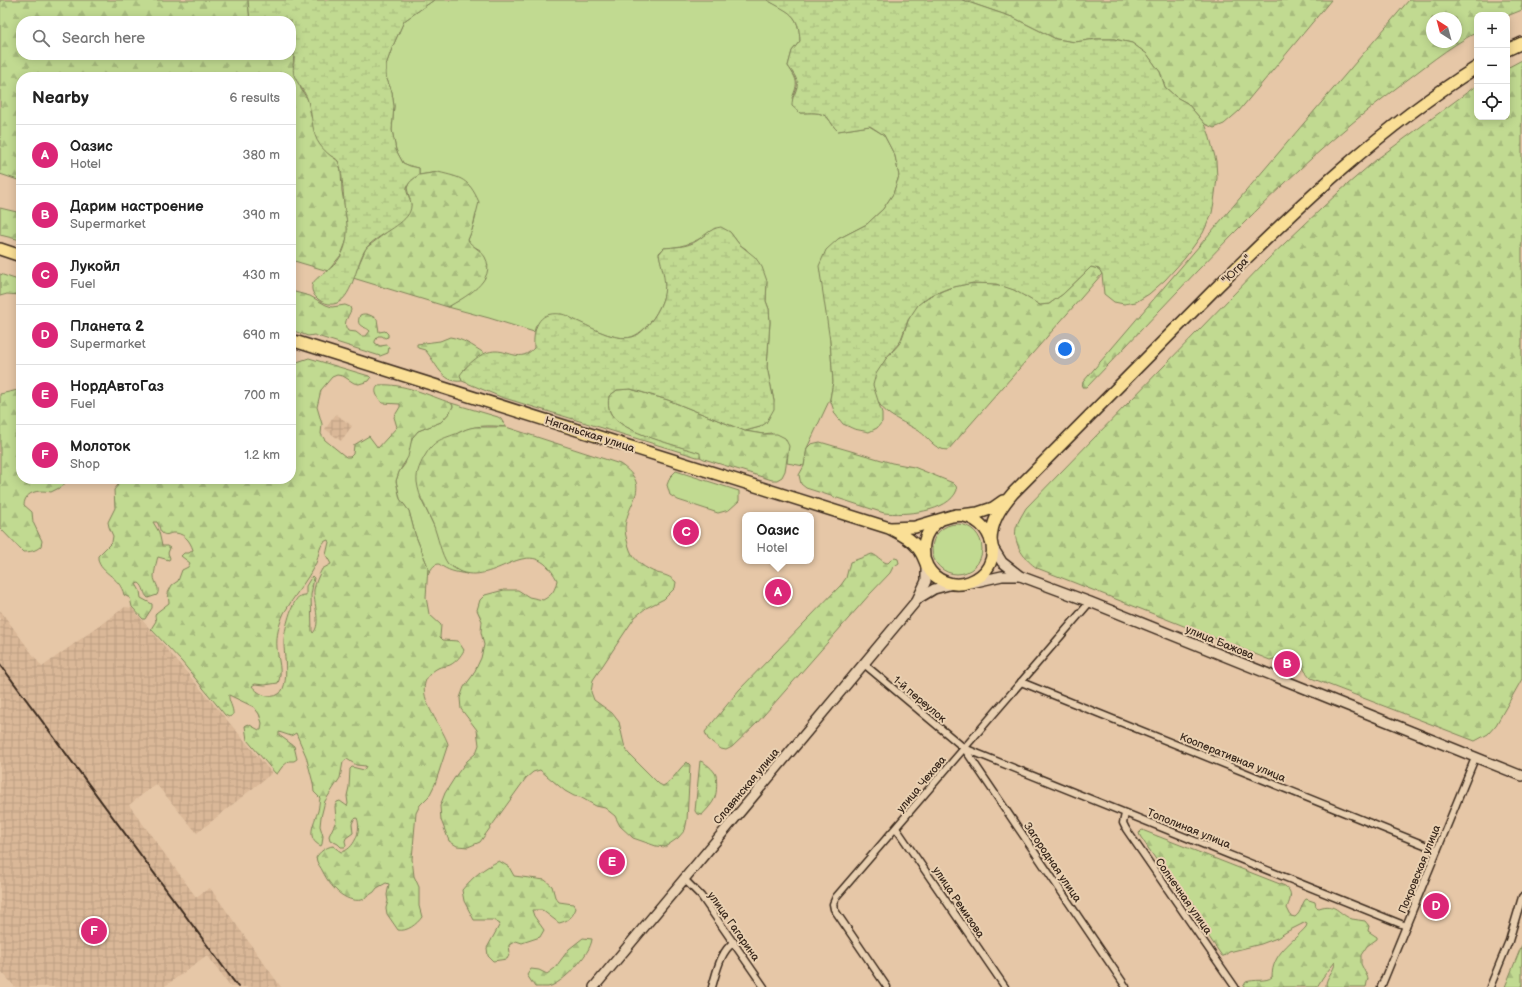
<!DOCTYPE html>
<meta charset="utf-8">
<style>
body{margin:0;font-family:"Balsamiq Sans",sans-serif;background:#f6f6f6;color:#222}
.controls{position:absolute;right:12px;top:12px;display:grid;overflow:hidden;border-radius:8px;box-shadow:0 2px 10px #0003}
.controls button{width:36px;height:36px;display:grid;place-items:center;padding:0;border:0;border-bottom:1px solid #e0e0e0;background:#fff;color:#222;font:20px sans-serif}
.compass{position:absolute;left:1426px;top:12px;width:36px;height:36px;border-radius:50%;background:#fff;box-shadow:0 2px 10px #0003;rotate:324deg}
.you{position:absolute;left:1065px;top:349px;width:14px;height:14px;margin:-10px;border:3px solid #fff;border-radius:50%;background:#1a73e8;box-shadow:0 0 0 6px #1a73e833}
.badge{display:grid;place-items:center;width:26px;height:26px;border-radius:50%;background:#db2777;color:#fff;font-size:13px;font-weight:700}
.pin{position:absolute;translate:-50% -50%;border:2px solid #fff;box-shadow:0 1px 4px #0006}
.popup{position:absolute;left:742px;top:512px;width:72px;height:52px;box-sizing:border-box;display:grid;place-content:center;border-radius:8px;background:#fff;filter:drop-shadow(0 1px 3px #0005);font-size:13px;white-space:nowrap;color:#767676}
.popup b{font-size:15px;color:#222}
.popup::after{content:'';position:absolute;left:50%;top:100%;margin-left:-8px;border:8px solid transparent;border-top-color:#fff}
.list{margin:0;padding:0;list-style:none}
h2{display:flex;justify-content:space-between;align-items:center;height:52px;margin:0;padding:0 16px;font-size:17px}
h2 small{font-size:13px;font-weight:400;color:#767676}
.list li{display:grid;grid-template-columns:26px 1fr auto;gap:12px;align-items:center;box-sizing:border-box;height:60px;padding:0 16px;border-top:1px solid #e0e0e0}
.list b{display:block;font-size:15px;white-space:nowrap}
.list p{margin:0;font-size:13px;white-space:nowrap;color:#767676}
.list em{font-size:13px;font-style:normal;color:#767676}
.icon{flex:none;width:22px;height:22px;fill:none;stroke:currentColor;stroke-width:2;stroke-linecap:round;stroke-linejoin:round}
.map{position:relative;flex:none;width:1522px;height:987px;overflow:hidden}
.search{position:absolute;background:#fff;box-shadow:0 2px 10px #0003;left:16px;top:16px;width:280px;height:44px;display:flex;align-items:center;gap:10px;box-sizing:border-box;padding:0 14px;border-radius:16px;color:#767676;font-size:15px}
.panel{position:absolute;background:#fff;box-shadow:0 2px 10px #0003;left:16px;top:72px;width:280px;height:412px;border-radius:16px}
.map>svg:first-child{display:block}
.industrial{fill:url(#industrial-grid)}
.green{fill:#c1da91;stroke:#7e8258}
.forest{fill:url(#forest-firs);stroke:#7e8258;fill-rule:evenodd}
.wetland{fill:url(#wetland-marsh);stroke:#7e8258}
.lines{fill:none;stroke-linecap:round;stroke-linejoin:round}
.street-casing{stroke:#3b2a1e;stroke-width:9}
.secondary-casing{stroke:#3b2a1e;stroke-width:12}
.highway-casing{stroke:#3b2a1e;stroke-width:14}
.street{stroke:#e9d0b1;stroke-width:6}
.secondary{stroke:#e9d0b1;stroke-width:9}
.highway{stroke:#fadf96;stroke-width:11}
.rail{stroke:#3b2a1e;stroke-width:2}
.labels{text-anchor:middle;stroke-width:4;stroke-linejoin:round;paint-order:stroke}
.street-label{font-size:11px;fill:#3b2a1e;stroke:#e9d0b1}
</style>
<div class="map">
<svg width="1522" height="987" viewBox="0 0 1522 987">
<defs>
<pattern id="industrial-grid" width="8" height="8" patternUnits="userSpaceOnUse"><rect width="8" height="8" fill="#dab898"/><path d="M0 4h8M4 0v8" fill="none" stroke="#bc9e83"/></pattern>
<pattern id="forest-firs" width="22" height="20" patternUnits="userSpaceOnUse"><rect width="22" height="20" fill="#c1da91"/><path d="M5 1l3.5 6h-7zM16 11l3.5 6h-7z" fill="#a7bb7d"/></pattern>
<pattern id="wetland-marsh" width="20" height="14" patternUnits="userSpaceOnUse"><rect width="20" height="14" fill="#c1da91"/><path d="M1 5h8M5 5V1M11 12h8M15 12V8" fill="none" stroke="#a7bb7d"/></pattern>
</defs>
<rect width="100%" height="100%" fill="#e6c7a7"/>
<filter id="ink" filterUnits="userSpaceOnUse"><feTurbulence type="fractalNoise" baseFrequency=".025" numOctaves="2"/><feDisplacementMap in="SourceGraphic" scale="8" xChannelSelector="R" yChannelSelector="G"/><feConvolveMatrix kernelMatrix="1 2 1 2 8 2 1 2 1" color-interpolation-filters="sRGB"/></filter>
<g filter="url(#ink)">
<g class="industrial">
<path d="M336 414 352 426 341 441 325 429Z"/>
<path d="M125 607 132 608 272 773 197 833 156 784 129 805 196 897 210 888 281 987H231L207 955 164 987H15L0 970V610L42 667Z"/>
</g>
<g class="green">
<path d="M434 0H767C789 12 799 14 800 41L792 51 788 66C797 80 799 82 792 98L800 113C810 113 821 111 828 118 832 123 833 127 838 131L869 126 884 135 895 156 899 176 893 194 883 209 867 224 838 239 830 341 833 382 830 399 807 448 804 466 787 463 788 454 771 433 763 434 745 431 760 427 774 401 767 367 770 322 769 309 766 301 767 281 746 249 739 244 730 232 715 228C698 241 687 247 664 248L659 253C661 265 667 278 665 290 663 307 644 339 624 338 602 336 581 322 561 314L536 325 534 332 489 318 448 307 461 299 480 250 470 244 468 240 472 230 476 216 438 172 419 175V168L410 166 403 163 396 150 392 130 394 106 392 92 386 77V65L392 48 404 21Z"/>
<path d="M451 403 498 417 501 419 506 427C490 425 473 425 458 433L420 497 433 524 459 571 467 574C455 572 448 571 439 564 433 564 431 570 428 575V567L415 534 409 511 400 499 396 481 399 472 405 464 412 438 418 431 441 422 450 412 453 406Z"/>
<path d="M676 471 739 491V501L729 510 718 513 678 500 670 495 667 485 670 477Z"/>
<circle cx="957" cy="549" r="25"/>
</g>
<g class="forest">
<path d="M0 0H248L250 21H21V55H291V48L294 54 293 65 301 89 308 100 311 116 329 154 338 161 341 170 342 191 347 221 348 237 341 255 328 271 291 260V77H21V181L0 174Z"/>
<path d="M962 0H1331L1239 111 1224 124 1214 128 1205 124 1187 103 1176 97 1165 87 1160 72 1147 54 1132 43 1114 39H1096L1075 42 1056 39 1012 17Z"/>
<path d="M1409 0H1522V10L1507 16V15H1477V32C1448 47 1422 69 1395 89 1281 175 1186 284 1087 387H1082L1083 382ZM1432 18H1456V42H1432Z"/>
<path d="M1522 60V679L1496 725 1488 734 1475 741 1311 678 1305 671 1301 661 1294 657 1287 655 1270 660 1037 568C1025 560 1013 545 1016 528 1018 521 1022 515 1026 508L1266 261 1340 191 1377 159 1477 85V117H1507V68Z"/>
<path d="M438 172C462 178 468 178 479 202L472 230 468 240C472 247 480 249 485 257 498 281 463 298 448 307L353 278 366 248 405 218 411 205 407 188 410 181 419 175Z"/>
<path d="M0 208 21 213V240L0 235Z"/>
<path d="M1091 267 1099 269 1102 274 948 450C934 450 929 438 919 431 898 418 878 415 873 387 870 373 891 354 899 344 903 338 905 328 908 321 910 316 914 310 917 306 923 299 932 295 940 292 963 282 991 279 1014 290 1023 294 1031 300 1040 305L1049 304 1063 294Z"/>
<path d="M0 274 21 281V295L7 294 0 296Z"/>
<path d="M291 291 310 296 326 305 332 307 345 305 350 307 351 310C348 318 342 323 348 331L356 332 361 336H366L370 331C364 325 355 328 360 315 366 312 372 316 377 319L379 332 385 331 388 334V337L385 338 382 336H378L375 341V343L380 346 387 345 389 347 388 353 380 356 314 335 308 336 291 330Z"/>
<path d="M450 337C463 339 473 346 484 353L464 369 461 378 462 381C442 384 436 362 425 350L418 348 417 346V344L440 341Z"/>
<path d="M309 358 369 376 371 378 369 381 359 384 354 383 343 376 337 375 332 377 321 390 317 407 322 424 321 434 325 440 346 457H350L353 454 354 445 369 436 378 448 397 427 394 417 400 407V404L382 403C378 397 372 391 379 385 403 383 428 395 451 403L453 406 450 412 441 422 418 431 412 438 408 457 399 472 396 481 400 499 409 511 415 534 428 567 426 597 429 614 441 625 440 637 443 640 458 641 464 650C461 656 456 662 450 665 446 667 441 666 438 668 405 686 441 722 448 744L435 784 429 796 420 805 416 813 412 859 414 876 419 887V906L422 917C417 924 407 932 398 930L387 914 386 908 388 901 387 895 389 884 386 883 377 888 374 892 362 900C344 903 330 886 323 872 321 867 317 864 316 858 319 852 326 847 333 846L341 852C354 850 362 830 357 818L354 819 352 824 353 833 346 838 345 841 346 845 345 847H341L338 844 330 840 329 836 336 821 335 806 337 802 340 801 347 806 348 804 347 796 349 787 350 769 352 767 364 770 366 766 356 765 347 759 343 762 340 778 325 801 321 817 320 826 323 836 322 844 321 846C305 839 314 823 318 811 319 807 319 803 320 798L314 792 313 783 306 756 296 733 291 736 279 732V735L294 746 297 759 294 761H289L282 767 277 774 275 773 247 740 245 726 248 724 259 730H261L262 723 259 714 254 707 229 695C228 701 234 708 233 715L229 717 225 715 182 662 151 629 156 621 155 616 156 613 169 603 168 593 172 585 178 581 182 570 188 567 190 563 181 556 184 553H189L193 550C190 540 183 532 172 533 168 534 166 536 162 533 159 531 160 526 157 522H153L159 532 162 546H167L170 548 168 553 170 558 169 560 158 557C157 558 154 575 154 576 154 583 161 588 157 595L148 598C143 594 145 587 139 583L136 584 140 591 141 598 152 604V608L145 619H143L132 607 130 598 124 595C120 575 97 573 98 556L112 542 113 536 109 527 108 522 115 508 114 490 118 485V479H291V364ZM328 540 329 542 326 555 331 564 322 569C319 575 315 583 314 590 313 602 322 624 313 633L312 631 311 595 314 578 312 576 306 586V595C305 595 301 595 300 596 292 599 284 632 284 641 283 655 295 701 267 696 261 695 255 690 252 686L255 684 265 685 278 683C283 672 278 659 277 648 276 635 279 625 284 613 294 596 307 581 316 563 319 556 319 542 328 540Z"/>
<path d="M630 389 668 400 745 431 763 434H777L785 438 789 446 785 471 782 477 777 480H772L704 459 700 457 699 453C678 446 622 433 611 414 608 408 608 402 609 396L617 390Z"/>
<path d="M18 390H21V479H67L63 486 51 492C41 490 25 490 24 505L32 512 33 522 42 541 41 546C36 551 30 552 23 552L0 528V394Z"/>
<path d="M475 427H506L620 464C654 487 626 502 625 529 625 535 628 544 630 550 634 561 646 569 657 573 665 575 670 576 676 582L675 588 664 599 646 608 635 617 593 680 591 692 594 700 612 713 619 722 624 744 628 753 659 784 663 786C673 781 678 769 687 762L690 765 687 820 685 830 678 838 665 847 656 846 633 838 620 826 615 816 605 808 596 806 580 797 574 796 565 791 540 770 533 772 526 778 480 842 468 847 457 846 449 841 441 820 440 806 445 793 457 774 467 761 476 753 479 745 477 730 461 709 460 698 464 687 473 675 481 658 484 645 481 632 482 621 477 610 480 600 485 595 504 590H518L529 597 543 600C552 595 555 591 557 580 530 529 499 585 461 572 457 570 452 567 448 564 441 555 438 536 433 524 427 510 419 498 417 482 416 472 421 462 426 454 435 439 443 439 458 433 464 430 468 428 475 427Z"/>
<path d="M820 442 892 463 914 467 953 483 956 486 957 490C948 513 904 515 884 513L806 488 801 484 799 475 804 466 807 448 811 444Z"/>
<path d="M872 554C878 556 883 563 888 563L892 559 895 558 898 559 899 563 893 567 890 573 870 594 757 723 732 747 726 750 721 749 708 739 705 732 739 690 841 585 846 578 850 562Z"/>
<path d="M700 761C705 762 714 770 716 775 717 781 717 792 715 797 713 804 706 810 702 815L697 814 695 811Z"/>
<path d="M1142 830 1285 886C1294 893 1290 899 1287 908L1291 916 1295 917C1302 912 1301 904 1306 899L1315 902 1316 907 1319 908C1336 902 1338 914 1352 919 1356 920 1361 920 1365 921L1369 926 1368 931 1377 937V939L1367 946 1361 955V964L1368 978 1366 987H1326C1325 977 1335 971 1335 962L1323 977 1317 987H1243L1246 982C1254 979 1267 982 1272 977 1272 953 1292 943 1306 927L1307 924 1306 922 1288 931 1277 938 1261 944 1229 952 1224 956H1222L1140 836 1139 833Z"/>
<path d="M499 861 509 867 514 876 545 880 552 886 555 897 559 902 573 904 576 908C573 917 568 921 559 923L542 910H532L534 916 544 930 540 937 522 943 516 941 509 945 510 953 507 959 493 961 488 956 487 948 500 924 493 920H474L464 901 462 890C473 877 483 868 499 861Z"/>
<path d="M583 938 592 939C591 954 562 984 548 987 544 987 539 987 535 987L527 975 531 969 539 970 547 974 555 968 569 949Z"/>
<path d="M1522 945V987H1505L1521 947Z"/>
</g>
<g class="wetland">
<path d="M248 0H434L404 21 392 48 386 65V77L392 92 394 106 392 130 396 150 403 163 410 166 419 168V175C394 191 416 195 410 211 405 225 376 236 367 247 356 261 354 296 337 303 327 308 307 296 313 283 317 277 322 275 327 271 347 257 350 234 345 211 343 200 343 168 338 161 337 159 333 157 331 156 327 153 323 149 320 145 311 133 313 116 308 101 306 92 297 84 294 75 292 68 295 61 294 54 293 52 291 50 291 48 289 40 291 29 291 21H250Z"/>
<path d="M767 0H962L1012 17 1056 39 1075 42 1096 39H1114L1132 43 1147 54 1160 72 1165 87 1176 97 1187 103 1205 124 1209 134 1216 161 1217 178 1214 202 1212 213 1203 233 1185 258 1165 280 1149 294 1136 302 1124 304 1114 302 1104 294 1102 274 1099 269 1091 267 1063 294 1049 304 1040 305 1014 290 996 284 973 283 949 288 929 296 918 305 908 320 900 342 887 357 876 374 873 385 882 413V422L877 428 869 432 854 429 843 424 835 414 830 399 833 382 830 341 819 266 826 250 838 239 867 224 883 209 893 194 899 176 895 156 884 135 870 126 838 131C833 127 832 123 828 118 821 111 810 113 800 113L792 106C792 96 795 95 797 87 799 79 792 72 788 66L792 51 800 41C799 13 789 13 767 0Z"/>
<path d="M721 227 730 232 739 244 755 257 762 267 767 281 766 301 769 309 770 322 767 367 774 401V409L766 423 760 427 745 431 668 400 631 389 617 390 609 396C608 402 608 409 611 414 622 433 679 446 700 453V457H697L501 397 462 381 460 375C468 364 481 351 496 351 510 351 520 363 534 348 533 330 537 311 560 314 566 314 572 319 577 321 593 328 614 341 632 337 641 335 649 324 654 317 670 292 665 281 659 254L664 248C674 247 684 247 693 243 703 238 710 228 721 227Z"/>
</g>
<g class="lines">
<g class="street-casing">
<g id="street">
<path d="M864 664 964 748 1126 987"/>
<path d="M1021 682 1437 850"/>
<path d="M964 748 1406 926"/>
<path d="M1125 814 1123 823 1126 829 1235 987"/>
<path d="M896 828 1005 987"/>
<path d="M684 879 701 896 764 987"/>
<path d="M712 987C717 971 720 952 734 942"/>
<path d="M887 987 834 909 833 904 836 897 1090 602"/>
<path d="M1381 987 1475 758"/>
<path d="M1490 987 1509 941 1522 897"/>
</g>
</g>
<g class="secondary-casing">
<g id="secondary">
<path d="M992 546 1002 562 1020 576 1090 602 1522 776"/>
<path d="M971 583 1002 576H1019"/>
<path d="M919 598 934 589 953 584"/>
<path d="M594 987 917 600 926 581V564"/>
</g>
</g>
<g class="highway-casing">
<g id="highway">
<path d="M1507 50 1522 43"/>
<path d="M0 249 21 256"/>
<path d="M291 340 889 528C899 533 910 538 917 547 922 552 924 559 927 566 935 581 953 588 969 582 1007 569 996 516 956 515"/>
<path d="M891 528 915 527 952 516 978 513 993 508 1003 501"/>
<path d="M991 541C991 521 1001 507 1013 493 1081 425 1148 356 1216 288 1297 208 1380 128 1477 67"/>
<path d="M924 556C922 542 927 529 939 521"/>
</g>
</g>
<use href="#street" class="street"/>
<use href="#secondary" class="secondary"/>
<use href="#highway" class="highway"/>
<path class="rail" d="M0 664 238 987"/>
</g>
</g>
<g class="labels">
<g class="street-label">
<text transform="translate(1236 269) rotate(-45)" y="4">"Югра"</text>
<text transform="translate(590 434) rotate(18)" y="4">Няганьская улица</text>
<text transform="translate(1220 642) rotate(22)" y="4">улица Бажова</text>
<text transform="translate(920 699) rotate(40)" y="4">1-й переулок</text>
<text transform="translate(1233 757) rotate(22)" y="4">Кооперативная улица</text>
<text transform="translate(921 784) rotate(-50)" y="4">улица Чехова</text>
<text transform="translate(746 786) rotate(-50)" y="4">Славянская улица</text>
<text transform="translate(1189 828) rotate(22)" y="4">Тополиная улица</text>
<text transform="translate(1053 862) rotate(56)" y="4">Загородная улица</text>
<text transform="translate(1419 869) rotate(-68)" y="4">Покровская улица</text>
<text transform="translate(1184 896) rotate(55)" y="4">Солнечная улица</text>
<text transform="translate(959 902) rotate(56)" y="4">улица Ремизова</text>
<text transform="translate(734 926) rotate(55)" y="4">улица Гагарина</text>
</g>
</g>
</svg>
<div class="controls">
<button>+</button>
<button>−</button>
<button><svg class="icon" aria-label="locate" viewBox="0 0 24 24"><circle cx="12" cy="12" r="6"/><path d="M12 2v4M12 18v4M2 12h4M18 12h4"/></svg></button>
</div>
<svg class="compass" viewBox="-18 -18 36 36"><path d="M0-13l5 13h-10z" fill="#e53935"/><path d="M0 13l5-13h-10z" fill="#767676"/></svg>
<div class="you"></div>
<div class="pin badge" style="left:778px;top:592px">A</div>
<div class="popup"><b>Оазис</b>Hotel</div>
<div class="pin badge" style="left:1287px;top:664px">B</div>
<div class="pin badge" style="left:686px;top:532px">C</div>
<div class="pin badge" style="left:1436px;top:906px">D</div>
<div class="pin badge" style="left:612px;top:862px">E</div>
<div class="pin badge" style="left:94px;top:931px">F</div>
<div class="search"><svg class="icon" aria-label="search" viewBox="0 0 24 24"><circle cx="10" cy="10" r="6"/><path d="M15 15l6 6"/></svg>Search here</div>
<section class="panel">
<h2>Nearby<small>6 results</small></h2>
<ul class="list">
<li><span class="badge">A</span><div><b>Оазис</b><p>Hotel</p></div><em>380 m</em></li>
<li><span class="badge">B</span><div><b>Дарим настроение</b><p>Supermarket</p></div><em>390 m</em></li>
<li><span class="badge">C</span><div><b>Лукойл</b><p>Fuel</p></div><em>430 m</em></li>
<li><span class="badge">D</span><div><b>Планета 2</b><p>Supermarket</p></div><em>690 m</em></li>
<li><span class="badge">E</span><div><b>НордАвтоГаз</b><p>Fuel</p></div><em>700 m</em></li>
<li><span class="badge">F</span><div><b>Молоток</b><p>Shop</p></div><em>1.2 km</em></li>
</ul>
</section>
</div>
